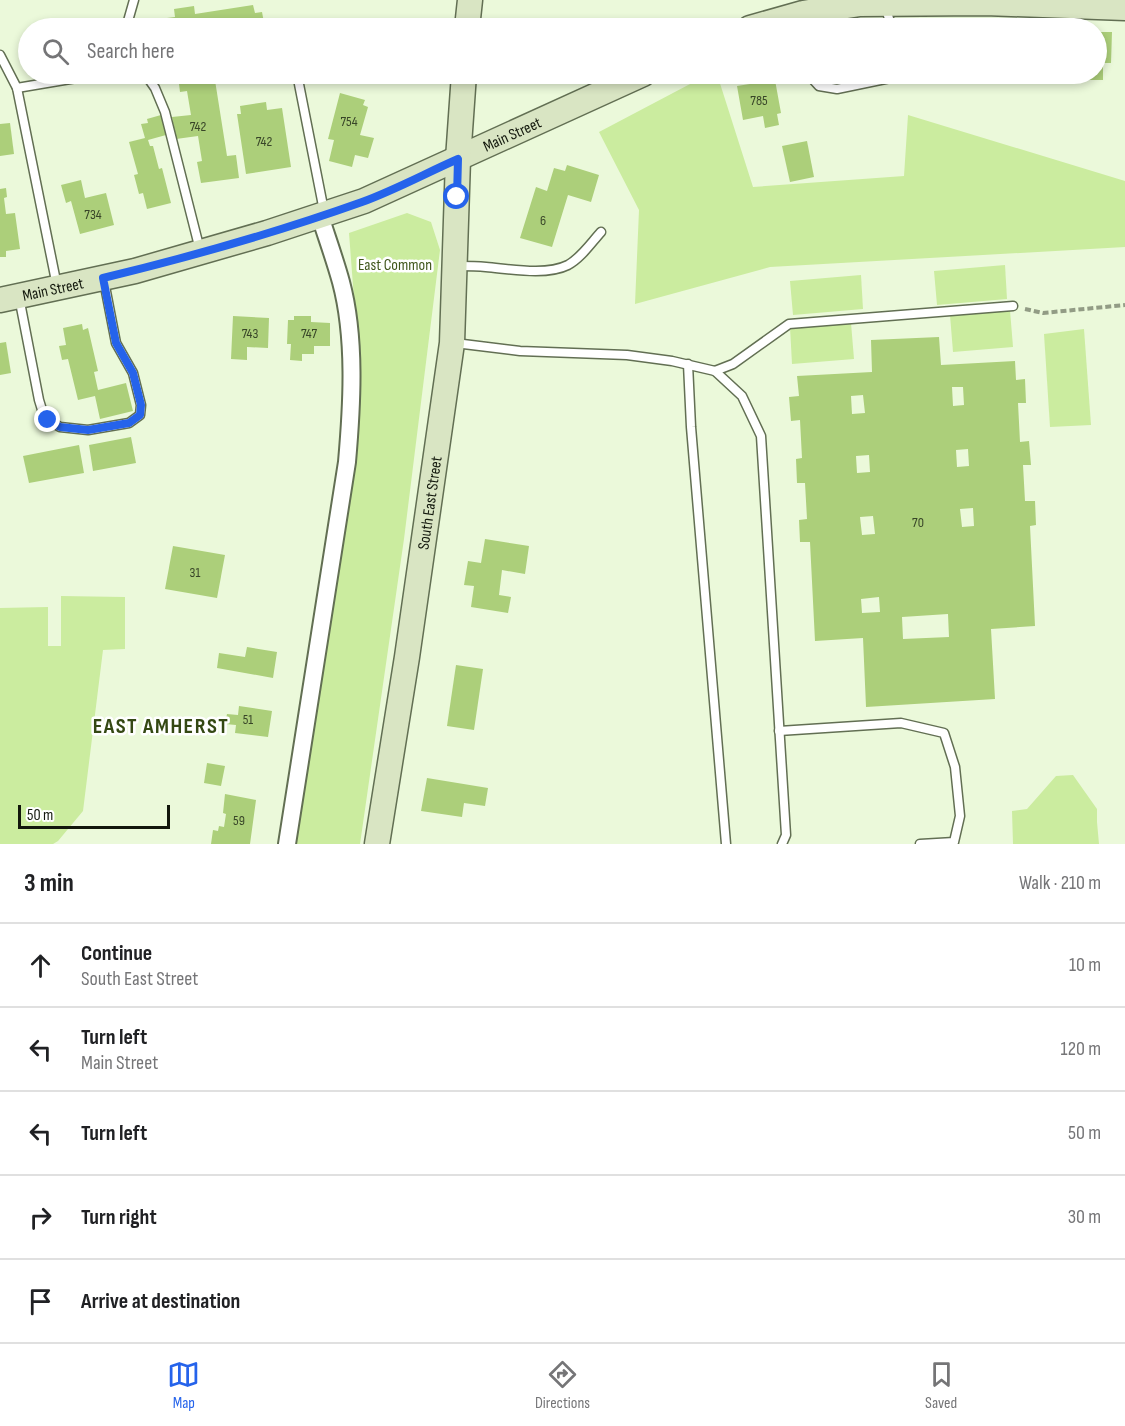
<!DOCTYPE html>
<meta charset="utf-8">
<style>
body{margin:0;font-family:"Sofia Sans Condensed",sans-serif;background:#f2f2f2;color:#202124}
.scale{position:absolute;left:18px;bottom:15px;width:152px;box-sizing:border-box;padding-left:6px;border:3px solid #12170c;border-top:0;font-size:16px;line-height:21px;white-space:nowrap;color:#12170c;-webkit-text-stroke:4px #fff;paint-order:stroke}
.stop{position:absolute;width:18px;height:18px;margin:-14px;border:4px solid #2563eb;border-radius:50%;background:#fff}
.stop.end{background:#2563eb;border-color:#fff;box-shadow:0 2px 6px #0008}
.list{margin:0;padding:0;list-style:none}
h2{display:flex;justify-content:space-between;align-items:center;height:78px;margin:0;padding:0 24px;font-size:26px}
h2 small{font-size:20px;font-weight:400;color:#757577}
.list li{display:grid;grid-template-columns:39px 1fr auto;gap:18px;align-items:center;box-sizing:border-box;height:84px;padding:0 24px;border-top:2px solid #e0e0e0}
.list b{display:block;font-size:22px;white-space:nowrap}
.list p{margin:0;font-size:20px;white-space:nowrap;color:#757577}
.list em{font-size:20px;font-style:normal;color:#757577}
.icon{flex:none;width:33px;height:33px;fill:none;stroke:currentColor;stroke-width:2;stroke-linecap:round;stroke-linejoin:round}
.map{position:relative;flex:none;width:1125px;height:844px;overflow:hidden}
.search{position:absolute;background:#fff;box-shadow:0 3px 9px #0003;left:18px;right:18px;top:18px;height:66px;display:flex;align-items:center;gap:15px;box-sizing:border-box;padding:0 21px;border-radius:33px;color:#757577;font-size:22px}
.sheet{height:498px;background:#fff}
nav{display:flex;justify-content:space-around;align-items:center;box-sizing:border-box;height:84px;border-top:2px solid #e0e0e0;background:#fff;font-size:16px;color:#757577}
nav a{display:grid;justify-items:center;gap:3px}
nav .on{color:#2563eb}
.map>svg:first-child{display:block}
.green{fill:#cbec9f}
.building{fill:#accf7a;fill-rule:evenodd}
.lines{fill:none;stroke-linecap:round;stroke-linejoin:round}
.lane-casing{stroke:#626f53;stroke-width:11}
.street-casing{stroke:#626f53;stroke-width:20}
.secondary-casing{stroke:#626f53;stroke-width:27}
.path{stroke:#929c85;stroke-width:4;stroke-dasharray:6 3;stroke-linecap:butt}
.lane{stroke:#fff;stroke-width:8}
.street{stroke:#fff;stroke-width:16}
.secondary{stroke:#d9e5c3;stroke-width:24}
.route{stroke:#2563eb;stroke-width:8}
.labels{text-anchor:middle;stroke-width:5;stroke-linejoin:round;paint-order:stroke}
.number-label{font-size:14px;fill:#384528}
.street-label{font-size:16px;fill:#12170c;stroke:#fff}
.park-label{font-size:16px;fill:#41571c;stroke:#fff}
.district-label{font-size:22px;font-weight:bold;letter-spacing:1.5px;fill:#344813;stroke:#fff}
</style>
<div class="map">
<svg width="1125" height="844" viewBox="0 0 1125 844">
<rect width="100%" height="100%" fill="#ebf9da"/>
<g class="green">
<path d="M709 74H717L753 187 904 176 908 115 1125 181V247L770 267 635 304 639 210 599 132Z"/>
<path d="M407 213 431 222 440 250 404 539 360 844H296L332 600 357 338 349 233Z"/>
<path d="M1005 265 1007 299 937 305 934 271Z"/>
<path d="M861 275 863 309 793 315 790 281Z"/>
<path d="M1010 310 1013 347 953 352 950 315Z"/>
<path d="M851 323 854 359 792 364 790 327Z"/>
<path d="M1084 329 1091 425 1050 427 1044 334Z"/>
<path d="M61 596 125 597V649L103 650 83 811 58 841 53 844H0V608L48 607V646H61Z"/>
<path d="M1073 775 1097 809V822L1099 844H1013L1012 811 1027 809 1056 776Z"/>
</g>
<g class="building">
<path d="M253 5 255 13 262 12 265 28H168L167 18 175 17 174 9 194 6 195 14Z"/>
<rect x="1001" y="22" width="13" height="6"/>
<path d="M1096 32H1112L1111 63H1103V80H1084V74H1096Z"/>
<path d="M173 74H214L227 156 236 155 239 178 201 183 197 162 202 161 198 136 176 139 172 117 191 115 187 91 180 92 179 84H174Z"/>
<rect x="992" y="74" width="27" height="4"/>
<path d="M775 80 781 113 777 114 779 125 765 128 763 116 743 120 737 86Z"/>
<path d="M340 93 365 100 363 105 368 107 360 135 374 138 368 158 355 155 352 167 329 161 334 140 328 139Z"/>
<path d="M266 102 267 110 282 108 291 167 246 174 237 114H241L240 106Z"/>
<path d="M161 115 166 135 148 140 150 146H153L159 169 162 168 171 203 147 209 143 193 139 194 134 175 138 174 129 142 145 138 141 124 148 123 147 119Z"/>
<path d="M10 123 14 154 0 156V124Z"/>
<path d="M807 141 814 177 790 182 782 146Z"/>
<path d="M567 165 599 175 591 202 568 195 552 247 520 238 536 187 547 191 554 168 565 171Z"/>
<path d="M81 180 85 198 106 193 114 225 80 234 71 201 66 203 61 185Z"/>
<path d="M6 188 7 197 4 198 6 214 15 213 20 249 6 251V257H0V189Z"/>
<path d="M233 316 269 318 268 348 247 347V360L231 359Z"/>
<path d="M294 316H311V322L330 323V346H314V354H302V361L290 360 291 344H287L288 320H294Z"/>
<path d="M82 324 83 330 88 328 98 371 94 372 98 390 126 383 133 411 100 419 95 396 78 400 68 359 62 360 59 346 66 345 63 328Z"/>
<path d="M939 337 941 365 1015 361 1016 380 1025 379 1026 403H1018L1020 442 1029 441 1031 465H1023L1025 501H1035L1036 525 1030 526 1035 626 991 629 995 699 866 707 863 638 815 641 810 542H800L799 520 807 519 805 483H797L796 459 802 458 800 420 791 421 789 397 799 396 797 376 872 372 871 340ZM952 387H963L964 405 953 406ZM863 395 865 413 852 414 851 396ZM968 449 969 466 957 467 956 450ZM869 455 870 472 857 473 856 456ZM973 508 974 526 962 527 960 509ZM873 516 875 534 862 535 860 517ZM879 597 880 612 862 613 861 599ZM948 614 949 637 903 639 902 617Z"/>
<path d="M6 342 11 373 0 375V343Z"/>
<path d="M131 437 136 463 93 471 89 445Z"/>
<path d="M79 445 84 473 29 483 23 456Z"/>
<path d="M485 539 529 546 525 574 502 570 499 595 511 597 508 613 471 607 474 586 464 585 468 561 481 563Z"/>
<path d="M173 546 225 555 217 598 165 589Z"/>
<path d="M247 647 277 652 273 678 217 668 219 653 245 657Z"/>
<path d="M456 665 483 669 474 730 447 726Z"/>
<path d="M239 706 272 711 268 737 235 733 236 725 225 724 227 714 238 715Z"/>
<path d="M207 763 225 766 221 786 204 783Z"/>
<path d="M427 778 488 788 485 806 464 803 462 817 421 811Z"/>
<path d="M225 794 256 800 250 844H211L213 830 218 831 219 826 224 827 226 814 223 813Z"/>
</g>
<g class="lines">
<g class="lane-casing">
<g id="lane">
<path d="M885 6 892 28"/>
<path d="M126 28 134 0"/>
<path d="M0 55 17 88 57 286"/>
<path d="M138 74 148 78 155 88 165 112 200 250"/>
<path d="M297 74 324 211"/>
<path d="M808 74 819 86 837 89 895 77 896 74"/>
<path d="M17 88 100 74"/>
<path d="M458 266C467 266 476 266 486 267 510 269 546 276 568 265 581 258 591 243 601 232"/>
<path d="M19 297 39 400 43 413 48 420 60 427 88 430 129 423 140 415 141 405 133 373 116 343 104 281"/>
<path d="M455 343 520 351 627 355 672 361 715 371 742 396 761 436 786 835 782 844"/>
<path d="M688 364 691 427 726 844"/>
<path d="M715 371 733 364 789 324 1013 306"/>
<path d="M779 731 901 723 944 733 955 767 960 816 954 842 920 844"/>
</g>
</g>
<g class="street-casing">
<path id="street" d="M287 844 347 462C352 405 356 338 341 282 335 260 327 238 320 216"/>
</g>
<g class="secondary-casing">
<g id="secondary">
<path d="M467 28 470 0"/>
<path d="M750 28 803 13 860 4 985 3 1125 8"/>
<path id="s1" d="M0 300 135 271 267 233 364 201 643 74"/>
<path id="s2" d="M377 844 407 657 452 343 458 159 464 74"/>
</g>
</g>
<path class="path" d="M1025 309 1043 313 1125 305"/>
<use href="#lane" class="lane"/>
<use href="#street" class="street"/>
<use href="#secondary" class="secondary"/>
</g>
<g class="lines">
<path class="route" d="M48 420 60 427 88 430 129 423 140 415 141 405 133 373 116 343 103 278C190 257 278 232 362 202 395 190 426 173 458 159L457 197"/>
</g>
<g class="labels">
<g class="number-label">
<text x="759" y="105">785</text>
<text x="349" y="126">754</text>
<text x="198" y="131">742</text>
<text x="264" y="146">742</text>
<text x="93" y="219">734</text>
<text x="543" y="225">6</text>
<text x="250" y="338">743</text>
<text x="309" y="338">747</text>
<text x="918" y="527">70</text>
<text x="195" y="577">31</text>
<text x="248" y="724">51</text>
<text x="239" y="825">59</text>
</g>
<g class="street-label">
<text dy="6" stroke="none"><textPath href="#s1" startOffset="540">Main Street</textPath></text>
<text dy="6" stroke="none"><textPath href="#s1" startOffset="54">Main Street</textPath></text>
<text dy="6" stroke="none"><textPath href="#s2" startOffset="345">South East Street</textPath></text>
</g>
<g class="park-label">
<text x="395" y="270">East Common</text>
</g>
<g class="district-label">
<text x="161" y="733">EAST AMHERST</text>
</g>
</g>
</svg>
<div class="scale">50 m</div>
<div class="stop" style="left:457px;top:197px"></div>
<div class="stop end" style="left:48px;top:420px"></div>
<div class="search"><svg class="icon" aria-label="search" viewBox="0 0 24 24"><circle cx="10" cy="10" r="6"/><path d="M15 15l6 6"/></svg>Search here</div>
</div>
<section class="sheet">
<h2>3 min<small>Walk · 210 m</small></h2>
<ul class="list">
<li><svg class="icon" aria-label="ahead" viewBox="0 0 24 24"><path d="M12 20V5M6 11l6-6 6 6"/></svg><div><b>Continue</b><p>South East Street</p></div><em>10 m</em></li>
<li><svg class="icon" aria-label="left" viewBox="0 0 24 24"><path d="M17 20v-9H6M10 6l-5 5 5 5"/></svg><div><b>Turn left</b><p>Main Street</p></div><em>120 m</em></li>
<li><svg class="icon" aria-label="left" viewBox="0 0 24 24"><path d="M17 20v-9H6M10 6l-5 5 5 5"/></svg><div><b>Turn left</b></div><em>50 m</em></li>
<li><svg class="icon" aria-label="right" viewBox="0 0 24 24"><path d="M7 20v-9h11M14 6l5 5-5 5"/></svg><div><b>Turn right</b></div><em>30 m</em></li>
<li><svg class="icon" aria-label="arrive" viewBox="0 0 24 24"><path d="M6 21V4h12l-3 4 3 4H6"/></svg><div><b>Arrive at destination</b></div></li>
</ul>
</section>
<nav>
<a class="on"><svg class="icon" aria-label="map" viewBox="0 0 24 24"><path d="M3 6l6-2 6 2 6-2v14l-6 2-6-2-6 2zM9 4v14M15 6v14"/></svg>Map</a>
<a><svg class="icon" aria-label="directions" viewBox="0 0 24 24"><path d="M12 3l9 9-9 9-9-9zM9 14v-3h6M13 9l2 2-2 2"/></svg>Directions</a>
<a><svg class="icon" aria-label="saved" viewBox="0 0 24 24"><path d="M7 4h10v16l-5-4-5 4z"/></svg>Saved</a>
</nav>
